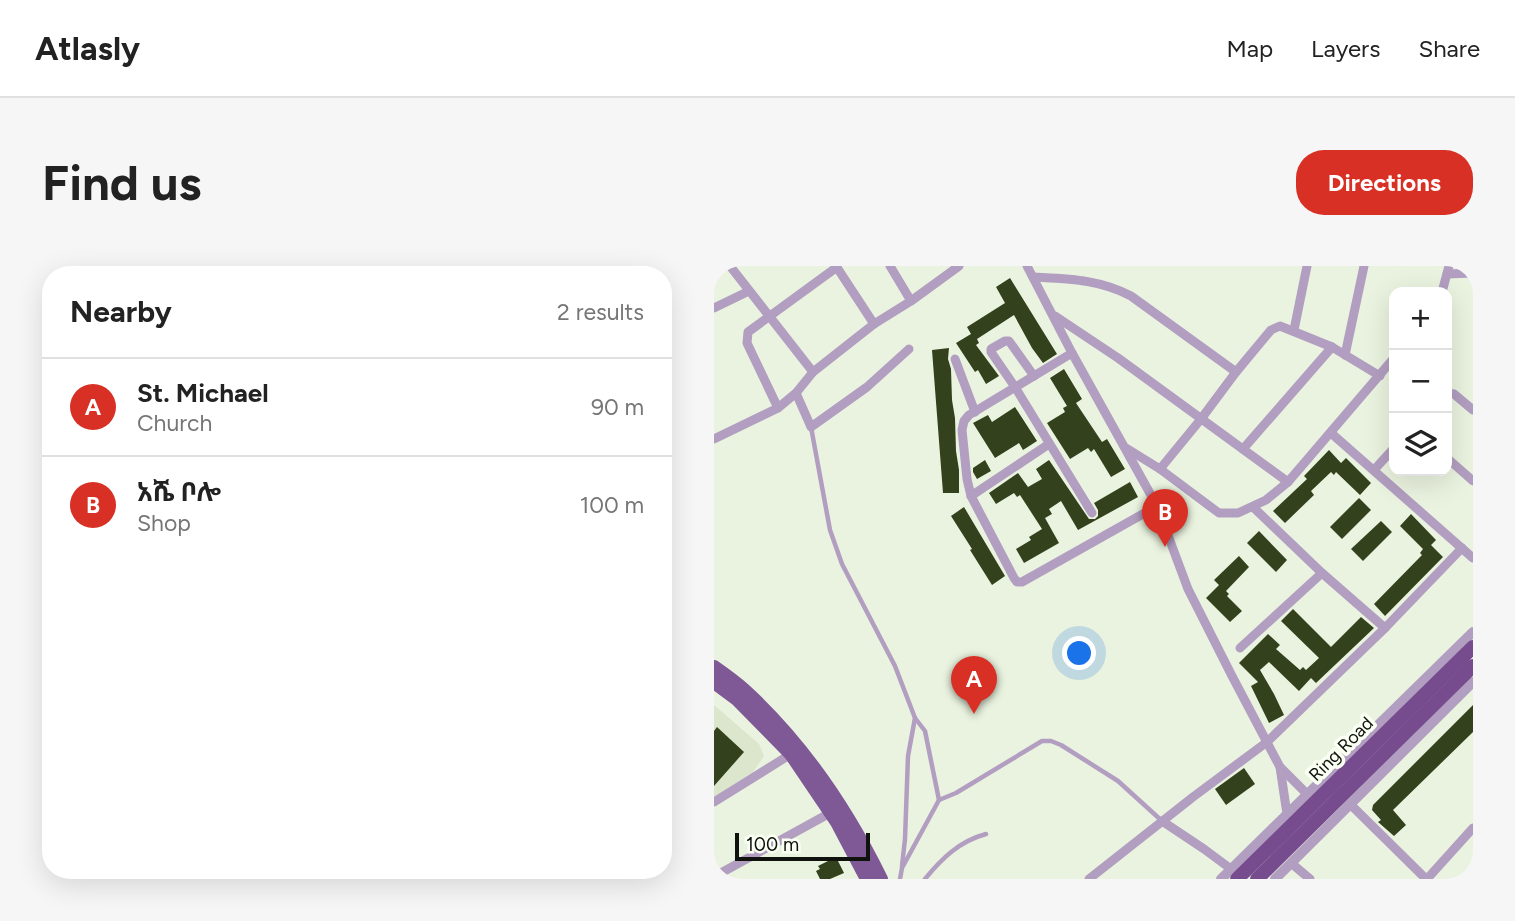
<!DOCTYPE html>
<meta charset="utf-8">
<style>
body{margin:0;font-family:Figtree,"Noto Sans Ethiopic",sans-serif;background:#f6f6f6;color:#222}
.controls{position:absolute;right:21px;top:21px;display:grid;overflow:hidden;border-radius:14px;box-shadow:0 7px 28px #0002}
.controls button{width:63px;height:63px;display:grid;place-items:center;padding:0;border:0;border-bottom:2px solid #e0e0e0;background:#fff;color:#222;font:35px sans-serif}
.scale{position:absolute;left:21px;bottom:18px;width:135px;box-sizing:border-box;padding-left:7px;border:4px solid #10130d;border-top:0;font-size:19px;line-height:24px;white-space:nowrap;color:#10130d;-webkit-text-stroke:5px #fafff3;paint-order:stroke}
.you{position:absolute;left:366px;top:388px;width:24px;height:24px;margin:-18px;border:5px solid #fff;border-radius:50%;background:#1a73e8;box-shadow:0 0 0 10px #1a73e833}
.badge{display:grid;place-items:center;width:46px;height:46px;border-radius:50%;background:#d93025;color:#fff;font-size:23px;font-weight:700}
.pin{position:absolute;translate:-50% -58px;filter:drop-shadow(0 2px 4px #0008)}
.pin::after{content:'';position:absolute;top:37px;width:24px;height:21px;background:inherit;clip-path:polygon(0 0,100% 0,50% 100%)}
.list{margin:0;padding:0;list-style:none}
h2{display:flex;justify-content:space-between;align-items:center;height:91px;margin:0;padding:0 28px;font-size:30px}
h2 small{font-size:23px;font-weight:400;color:#767676}
.list li{display:grid;grid-template-columns:46px 1fr auto;gap:21px;align-items:center;box-sizing:border-box;height:98px;padding:0 28px;border-top:2px solid #e0e0e0}
.list b{display:block;font-size:26px;white-space:nowrap}
.list p{margin:0;font-size:23px;white-space:nowrap;color:#767676}
.list em{font-size:23px;font-style:normal;color:#767676}
.icon{flex:none;width:38px;height:38px;fill:none;stroke:currentColor;stroke-width:2;stroke-linecap:round;stroke-linejoin:round}
.map{position:relative;flex:none;width:759px;height:613px;overflow:hidden;border-radius:28px}
header{display:flex;align-items:center;gap:42px;box-sizing:border-box;height:98px;padding:0 35px;background:#fff;border-bottom:2px solid #e0e0e0}
header strong{font-size:33px}
nav{display:flex;gap:38px;margin-inline-start:auto;font-size:24px}
.intro{display:flex;align-items:center;justify-content:space-between;box-sizing:border-box;height:168px;padding:0 42px}
h1{margin:0;font-size:49px}
.button{padding:18px 32px;border-radius:28px;background:#d93025;color:#fff;font-size:24px;font-weight:700}
main{display:flex;gap:42px;padding:0 42px}
aside{flex:1;background:#fff;border-radius:28px;box-shadow:0 7px 28px #0002}
.map>svg:first-child{display:block}
.built{fill:#dbe6cc}
.building{fill:#33411c}
.lines{fill:none;stroke-linecap:round;stroke-linejoin:round}
.service{stroke:#b29ec0;stroke-width:4.5}
.minor{stroke:#b29ec0;stroke-width:9}
.tertiary{stroke:#b29ec0;stroke-width:10}
.primary{stroke:#7f5996;stroke-width:14}
.trunk{stroke:#764c8e;stroke-width:14}
.labels{text-anchor:middle;stroke-width:7;stroke-linejoin:round;paint-order:stroke}
.street-label{font-size:18px;fill:#10130d;stroke:#fafff3}
</style>
<header>
<strong>Atlasly</strong>
<nav><a>Map</a><a>Layers</a><a>Share</a></nav>
</header>
<div class="intro"><h1>Find us</h1><a class="button">Directions</a></div>
<main>
<aside>
<h2>Nearby<small>2 results</small></h2>
<ul class="list">
<li><span class="badge">A</span><div><b>St. Michael</b><p>Church</p></div><em>90 m</em></li>
<li><span class="badge">B</span><div><b>አሼ ቦሎ</b><p>Shop</p></div><em>100 m</em></li>
</ul>
</aside>
<div class="map">
<svg width="759" height="613" viewBox="0 0 759 613">
<rect width="100%" height="100%" fill="#eaf3df"/>
<path class="built" d="M0 439 45 478 50 490 39 506 0 531Z"/>
<g class="building">
<path d="M296 12 343 88 329 97 318 82 300 49 263 73 265 77 262 79 285 110 272 118 264 104 261 106 242 77 257 68 253 61 291 37 282 21Z"/>
<path d="M235 82 234 93 237 103 238 134 241 152 242 185 245 204V227H229L218 84Z"/>
<path d="M350 103 368 133 362 137 388 176 393 173 411 203 397 211 380 183 377 186 374 182 356 193 333 157 351 146 349 142 353 140 336 112Z"/>
<path d="M301 141 323 175 309 184 305 177 281 192 259 157 274 149 278 156Z"/>
<path d="M615 184 627 197 632 192 657 217 646 229 622 206 620 209 617 206 597 225 600 229 571 257 559 245 593 213 590 210Z"/>
<path d="M271 194 277 205 263 213 259 206V202Z"/>
<path d="M335 194 375 253H381L384 250V244L380 237 416 216 424 231 364 264 347 235 335 243 338 248 331 252 345 277 310 297 302 283 317 274 315 271 328 263 306 229 303 231 300 227 282 238 275 227 304 207 314 221 328 213 322 203Z"/>
<path d="M645 232 657 244 628 273 616 261Z"/>
<path d="M250 241 291 310 278 319 256 284 258 283 237 250Z"/>
<path d="M697 248 722 274 717 279 729 291 671 350 660 338 708 289 706 287 709 283 686 260Z"/>
<path d="M667 255 678 266 649 295 637 283Z"/>
<path d="M545 265 573 294 562 306 533 277Z"/>
<path d="M525 290 535 301 512 325 515 328 513 330 528 345 516 356 492 332 505 319 500 314Z"/>
<path d="M579 343 617 381 647 351 660 362 602 417 597 412 585 425 555 396 546 404 560 428 570 449 555 457 537 420 544 416 525 397 554 368 566 379 562 383 586 404 589 401 592 404 605 392 567 355Z"/>
<path d="M759 439V466L679 544 692 559 680 570 664 556 667 554 658 544 659 539Z"/>
<path d="M3 461 30 486 0 520V465Z"/>
<path d="M530 502 541 518 512 539 501 523Z"/>
<path d="M122 591 130 607 116 613H106L102 605 106 603 104 600Z"/>
</g>
<g class="lines">
<g class="service">
<path d="M97 161 116 264 128 298 181 400 201 452 211 465 225 534"/>
<path d="M188 600 191 573 194 490 201 452"/>
<path d="M186 613 188 602 225 534 242 527 328 475H337L347 479 404 515 448 555"/>
<path d="M211 613C228 592 246 575 272 568"/>
</g>
<g class="minor">
<path d="M16 0 99 106"/>
<path d="M122 0 160 58"/>
<path d="M176 0 197 35"/>
<path d="M313 0 358 87 443 240 474 323 518 410 566 501 593 528"/>
<path d="M733 8 759 7"/>
<path d="M319 11C354 13 385 13 417 30L522 106"/>
<path d="M728 26 735 0"/>
<path d="M0 42 35 25"/>
<path d="M341 50 404 92 574 216"/>
<path d="M580 64 593 0"/>
<path d="M358 87 255 149 250 155 248 164 253 213 257 230 300 312 303 316H308L443 240"/>
<path d="M631 89 650 0"/>
<path d="M241 93 261 146"/>
<path d="M320 110 295 75H291L277 83V86L301 121 378 247"/>
<path d="M82 127 97 161 153 121 195 83"/>
<path d="M733 127 740 128 759 144"/>
<path d="M64 142 33 77 34 66 123 1"/>
<path d="M617 167 759 292"/>
<path d="M0 173 64 142 82 127 99 106 160 58 197 35 245 0"/>
<path d="M412 182 446 203 505 247H524L552 234 574 216 680 92"/>
<path d="M529 183 618 81"/>
<path d="M733 192 759 215"/>
<path d="M446 203 487 153 522 106 557 64 566 60 618 81 666 110"/>
<path d="M660 204 680 182"/>
<path d="M257 230 335 178"/>
<path d="M539 241 608 307 671 362"/>
<path d="M526 382 608 307"/>
<path d="M566 501 573 548"/>
<path d="M0 536 77 488"/>
<path d="M636 538 712 613"/>
<path d="M448 555 490 583 517 603"/>
<path d="M577 597 596 613"/>
<path d="M5 608 116 547"/>
<path d="M375 613 479 531 553 476 671 362 748 282"/>
<path d="M713 613 759 562"/>
</g>
<g class="tertiary">
<path d="M507 613 759 366"/>
<path d="M561 613 759 416"/>
</g>
<g class="primary">
<path d="M0 401C10 408 21 416 30 424 87 476 133 544 167 613"/>
<path d="M0 416 23 433 77 488 123 556 153 613"/>
</g>
<g class="trunk">
<path d="M523 613 759 381"/>
<path d="M543 613 759 400"/>
</g>
</g>
<g class="labels">
<g class="street-label">
<text transform="translate(627 483) rotate(-45)" y="6">Ring Road</text>
</g>
</g>
</svg>
<div class="controls">
<button>+</button>
<button>−</button>
<button><svg class="icon" aria-label="layers" viewBox="0 0 24 24"><path d="M12 4l9 5-9 5-9-5zM3 14l9 5 9-5"/></svg></button>
</div>
<div class="scale">100 m</div>
<div class="you"></div>
<div class="pin badge" style="left:260px;top:448px">A</div>
<div class="pin badge" style="left:451px;top:281px">B</div>
</div>
</main>
